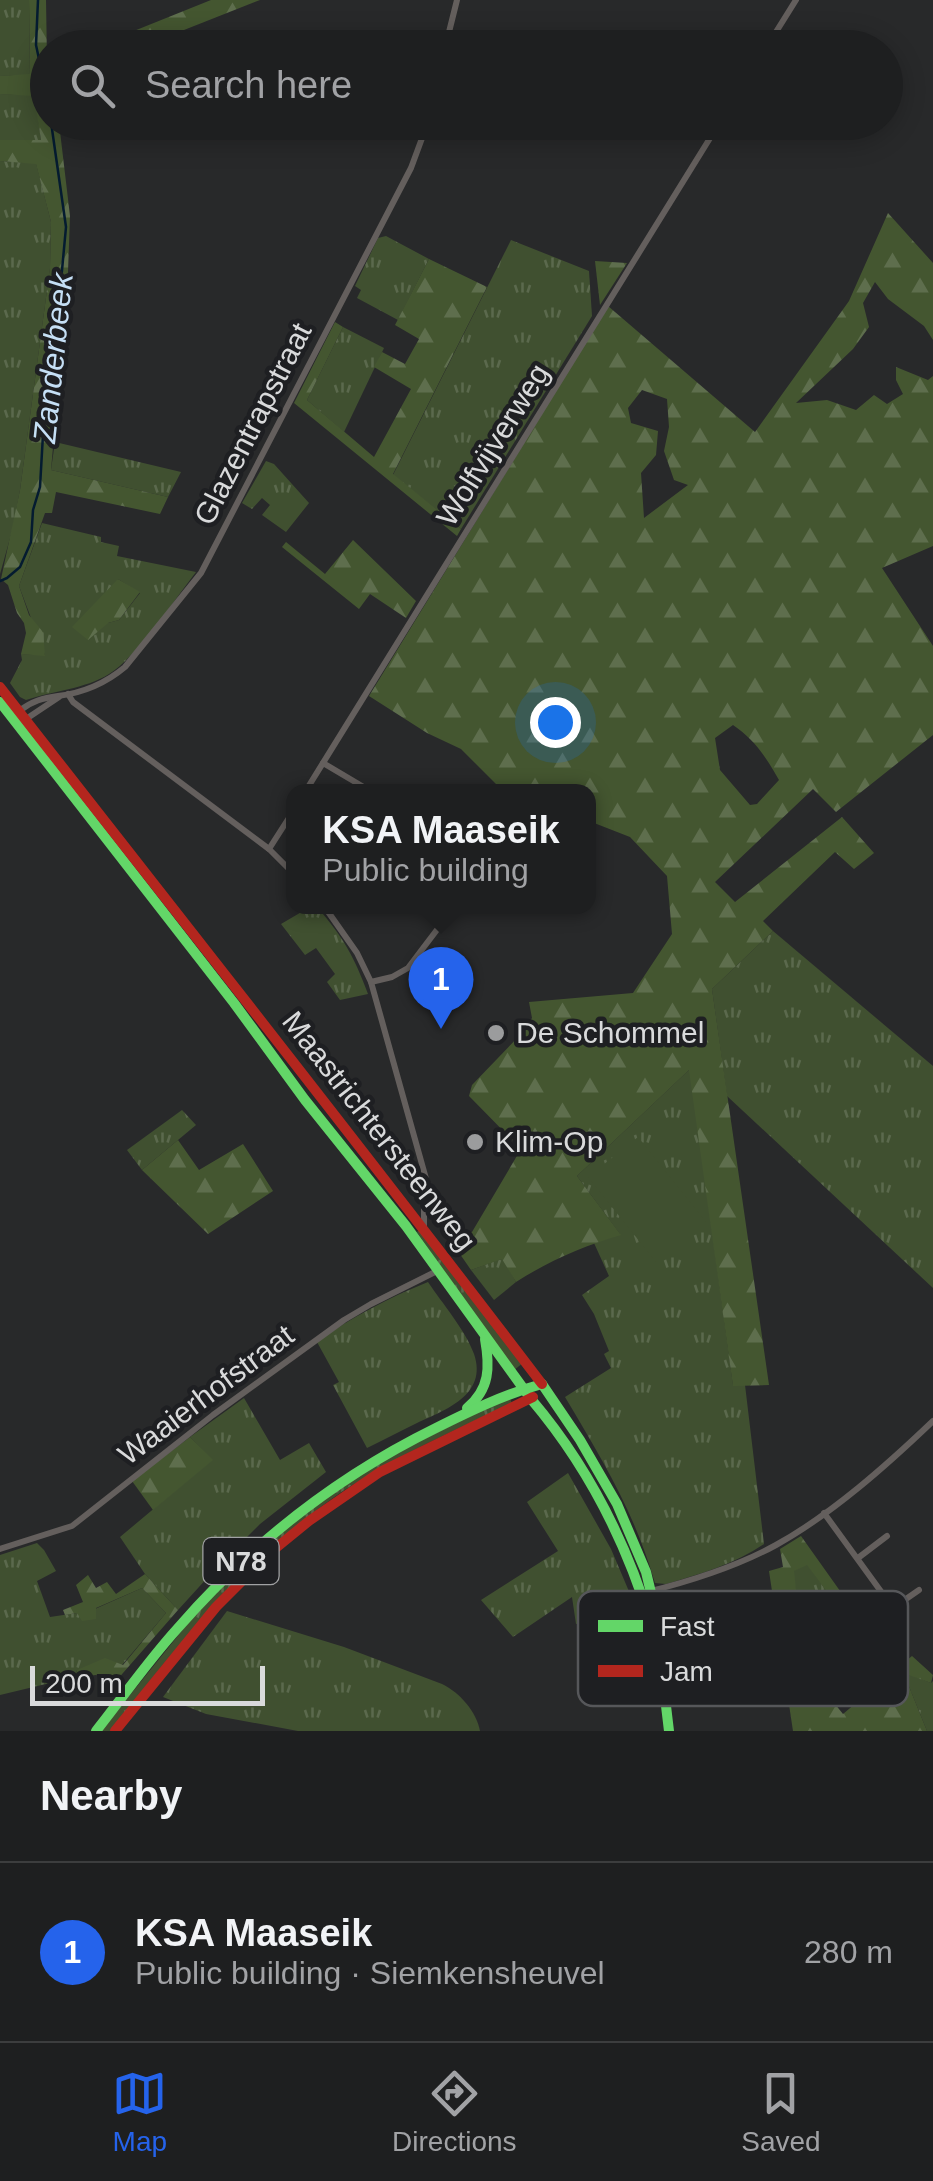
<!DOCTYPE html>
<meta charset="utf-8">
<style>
body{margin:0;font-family:Arial,sans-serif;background:#262729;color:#f1f3f6}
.scale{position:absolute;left:30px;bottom:25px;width:235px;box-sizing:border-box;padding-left:10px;border:5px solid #d9dadb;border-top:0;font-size:28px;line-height:35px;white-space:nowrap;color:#d9dadb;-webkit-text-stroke:8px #1e1f22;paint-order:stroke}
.you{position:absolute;left:555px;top:722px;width:35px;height:35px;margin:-25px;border:8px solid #fff;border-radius:50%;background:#1a73e8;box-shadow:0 0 0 15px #1a73e833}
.badge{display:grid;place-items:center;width:65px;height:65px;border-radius:50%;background:#2563eb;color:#fff;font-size:32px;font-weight:700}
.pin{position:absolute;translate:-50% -82px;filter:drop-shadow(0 2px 5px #0008)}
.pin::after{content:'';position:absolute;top:52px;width:35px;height:30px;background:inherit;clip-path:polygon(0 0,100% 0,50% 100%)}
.popup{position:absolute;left:286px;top:784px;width:310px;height:130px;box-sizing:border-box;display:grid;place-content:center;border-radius:20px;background:#1e1f20;filter:drop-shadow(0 2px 8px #0005);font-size:32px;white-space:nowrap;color:#a1a2a5}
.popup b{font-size:38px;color:#f1f3f6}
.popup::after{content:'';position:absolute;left:50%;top:100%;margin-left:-20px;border:20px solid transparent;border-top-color:#1e1f20}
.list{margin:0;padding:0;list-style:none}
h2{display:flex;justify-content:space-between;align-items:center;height:130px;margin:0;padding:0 40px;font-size:42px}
h2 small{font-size:32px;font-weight:400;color:#a1a2a5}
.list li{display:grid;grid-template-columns:65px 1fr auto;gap:30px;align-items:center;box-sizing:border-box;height:180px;padding:0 40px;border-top:2px solid #3c3d3e}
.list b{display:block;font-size:38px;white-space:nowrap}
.list p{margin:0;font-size:32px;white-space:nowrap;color:#a1a2a5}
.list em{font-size:32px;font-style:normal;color:#a1a2a5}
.icon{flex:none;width:55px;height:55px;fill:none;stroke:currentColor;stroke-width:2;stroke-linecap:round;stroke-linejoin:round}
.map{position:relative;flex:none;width:933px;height:1731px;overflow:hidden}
.search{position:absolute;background:#1e1f20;box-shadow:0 5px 25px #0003;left:30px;right:30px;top:30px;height:110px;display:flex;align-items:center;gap:25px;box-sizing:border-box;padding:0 35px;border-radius:55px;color:#a1a2a5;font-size:38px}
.sheet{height:310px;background:#1e1f20}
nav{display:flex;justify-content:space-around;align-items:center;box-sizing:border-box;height:140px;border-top:2px solid #3c3d3e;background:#1e1f20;font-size:28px;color:#a1a2a5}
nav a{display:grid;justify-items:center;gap:5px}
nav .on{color:#2563eb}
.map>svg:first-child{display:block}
.grass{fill:url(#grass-tufts);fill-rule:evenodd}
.forest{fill:url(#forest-firs);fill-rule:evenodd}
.pitch{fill:#405030}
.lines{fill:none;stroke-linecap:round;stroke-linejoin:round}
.stream{stroke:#041b30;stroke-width:2.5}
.street{stroke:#645f5d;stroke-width:6}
.fast{stroke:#63d668;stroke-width:10}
.jam{stroke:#b3261e;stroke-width:10}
.poi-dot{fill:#9b9c9d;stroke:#1e1f22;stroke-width:4}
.labels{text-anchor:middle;stroke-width:9;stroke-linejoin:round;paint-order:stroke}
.shield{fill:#1e1f22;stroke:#a1a2a4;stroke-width:2.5}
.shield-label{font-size:28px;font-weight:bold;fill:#d9dadb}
.street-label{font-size:30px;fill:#d9dadb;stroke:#1e1f22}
.poi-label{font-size:30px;fill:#d9dadb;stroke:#1e1f22;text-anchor:start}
.water-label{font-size:32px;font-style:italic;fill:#c5dff5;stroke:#1e1f22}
.key{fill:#1e1f22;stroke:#56575a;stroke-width:2.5}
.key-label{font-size:28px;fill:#d9dadb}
</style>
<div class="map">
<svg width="933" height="1731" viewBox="0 0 933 1731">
<defs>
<pattern id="grass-tufts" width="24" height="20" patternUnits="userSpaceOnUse" patternTransform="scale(2.5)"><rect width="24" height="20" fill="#405030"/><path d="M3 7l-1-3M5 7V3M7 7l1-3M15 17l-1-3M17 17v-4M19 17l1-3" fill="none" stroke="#5b694d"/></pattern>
<pattern id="forest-firs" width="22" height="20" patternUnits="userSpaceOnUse" patternTransform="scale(2.5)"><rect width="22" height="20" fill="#445630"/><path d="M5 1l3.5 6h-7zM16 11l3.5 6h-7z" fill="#5e6e4d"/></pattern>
</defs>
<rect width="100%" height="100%" fill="#28292a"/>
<g class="grass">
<path d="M0 0H29L30 75 0 76Z"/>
<path d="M0 94 35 95 41 140H0Z"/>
<path d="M0 161 36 163 51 222 50 268 20 490 12 531 0 574Z"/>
<path d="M386 236 429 259 398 320 357 298 361 290 355 286 378 238Z"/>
<path d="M511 240 589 271 592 316 461 529 393 475Z"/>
<path d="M343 327 384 348 344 432 307 400Z"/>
<path d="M55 442 181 472 168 497 51 470Z"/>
<path d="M266 461 274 464 309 503 286 532 262 515 270 505 262 498 252 509 242 503Z"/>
<path d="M42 523 101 537V542L119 546 117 556 196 572C175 599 136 658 109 674 85 689 52 691 26 700L20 697 10 683 22 660 21 654 45 655 19 586ZM118 579 140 593 119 620 108 623Z"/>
<path d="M310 907H317C343 937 354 956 368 994L340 1000 327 982 335 974 316 948 305 955 281 924Z"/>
<path d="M773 931 933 1066V1288L727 1096 712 989Z"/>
<path d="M690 1069 733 1385H745L764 1544C735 1564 700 1574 666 1584L655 1583C634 1511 603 1461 565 1397L611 1368 604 1354 609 1351 594 1314 582 1295 609 1276 594 1243 620 1234 577 1176Z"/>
<path d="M182 1110 196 1125 142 1170 127 1150Z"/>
<path d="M419 1230 524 1362 513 1371 417 1232Z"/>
<path d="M503 1258 516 1282 494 1300 471 1270Z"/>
<path d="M428 1282C442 1303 466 1331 474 1354 488 1395 445 1410 417 1423 400 1431 384 1440 367 1448L333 1385 339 1382 317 1342C352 1317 388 1298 428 1282Z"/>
<path d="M509 1397 512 1403C455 1430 396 1456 343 1491 249 1555 179 1643 110 1731H101L206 1601 283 1528 369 1466Z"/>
<path d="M244 1398 280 1460 309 1443 326 1472 260 1524 219 1565 178 1610 145 1574 120 1537 212 1460 190 1437Z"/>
<path d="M568 1473 611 1549 639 1615 576 1624 572 1597 513 1637 481 1600 558 1551 527 1502Z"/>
<path d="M37 1543 44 1550 56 1571 37 1581 50 1617 77 1613 96 1618 95 1609 142 1588 166 1613 122 1665 77 1670 75 1677 0 1695V1555Z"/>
<path d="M807 1564 838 1607 810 1626 798 1608 793 1571Z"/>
<path d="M227 1611 344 1647 442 1684C460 1693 476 1711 480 1731H298L206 1714 163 1697Z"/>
<path d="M909 1674 931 1683 933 1681V1731H927L906 1679Z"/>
</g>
<g class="forest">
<path d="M29 0H46L48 122 59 123 70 216 68 272 51 470 168 497 160 514 56 492 52 513H45L19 586 29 615 43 632 45 656 21 654 26 633 24 623 17 613 8 585 1 579 20 490 50 268 51 222 36 164 0 161V140H41L34 96 0 94V76L30 74Z"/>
<path d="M211 0H260L141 47H94Z"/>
<path d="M888 213 933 263V340L924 326 888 299 875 282 863 303 869 327 853 349 796 403 827 400 856 410 874 395 887 404 903 394 896 380V367L928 380 933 376V546L882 568 933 646V735L836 812 813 789 715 882 735 902 842 817 874 853 854 869 835 852 763 921 773 931 712 989 769 1385 733 1386 689 1070 577 1176 621 1235C583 1246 549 1261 516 1282L502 1259 471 1270 444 1231 472 1232 521 1149 469 1096 472 1085 520 1035 532 1018 529 1002 633 993 672 934 667 876 630 837 589 821 588 792 503 791 461 749 427 733 369 696 608 306 755 432 849 301ZM642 390 667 399 669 427 664 451 674 480 688 485 644 518 641 473 656 455 658 431 631 423 628 408ZM733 725C755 740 766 757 779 780L757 804 750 805 720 770 715 738Z"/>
<path d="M429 259 487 287 393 474 461 529 457 536 294 403 335 322 343 327 307 400 374 457 411 389 374 367 382 352 405 364 419 339 395 325Z"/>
<path d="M595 261 627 263 600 305Z"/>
<path d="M353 540 416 601 406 618 370 594 359 609 282 547 286 542 325 574Z"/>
<path d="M118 579 140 592 119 620 108 623 88 640 72 627Z"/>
<path d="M178 1140 199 1170 243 1144 273 1191 208 1234 142 1170Z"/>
<path d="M190 1437 213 1460 153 1510 132 1481Z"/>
<path d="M801 1536 850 1605 838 1607 807 1565 794 1571 798 1608 810 1626 806 1631 822 1653 805 1667 843 1714 912 1656 933 1675 931 1683 909 1675 906 1679 927 1731H793L769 1571 783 1567 780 1549Z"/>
<path d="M145 1574 178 1610 116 1681 96 1675 75 1677 77 1670 105 1658 123 1665 166 1613 142 1588 96 1608V1619L82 1621 77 1613 65 1615 63 1610 83 1602 76 1585 88 1575 96 1588 107 1582 116 1594Z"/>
</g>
<path class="pitch" d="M638 1137 706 1222 656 1262 588 1177Z"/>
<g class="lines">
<g class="stream">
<path d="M38 0 36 45 48 101"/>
<path d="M0 581 7 578 20 567 31 542 33 510 40 487 44 417 55 346 66 227 51 122"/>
</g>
<g class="street">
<path d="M445 48 457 0"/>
<path d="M766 48 796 0"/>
<path d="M68 694 73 702 269 849 294 874"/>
<path d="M19 711C32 701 43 698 58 696 82 693 106 683 125 667L201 573 411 168 428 122"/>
<path d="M26 719 59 697"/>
<path d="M323 763 372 792"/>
<path d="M305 792 720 122"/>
<path d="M269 849 294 810"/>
<path d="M324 906 357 953 371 982 430 1193 427 1206 424 1209V1226"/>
<path d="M371 982 392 977 408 968 455 906"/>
<path d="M824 1513 893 1608 894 1616 831 1664"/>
<path d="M0 1549 72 1526 213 1415 344 1320 371 1304 437 1271"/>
<path d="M858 1558 887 1536"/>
<path d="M647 1592C691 1581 736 1567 776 1545 832 1514 887 1465 933 1421"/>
<path d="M893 1608 919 1590"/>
</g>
<g class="fast">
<path d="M0 702 234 1003 305 1100 406 1226 531 1399"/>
<path d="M542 1384 580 1440 617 1504 646 1572 654 1605 669 1731"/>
<path d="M531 1399C587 1465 626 1541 651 1624"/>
<path d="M467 1408C490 1389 490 1367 485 1339"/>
<path d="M96 1731C123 1697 148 1661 177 1629 250 1545 336 1477 436 1428 470 1411 505 1394 542 1384"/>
</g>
<g class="jam">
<path d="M0 687C181 919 364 1150 542 1384"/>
<path d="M115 1731 216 1607 271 1552 309 1521 380 1472 533 1397"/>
</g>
</g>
<g class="poi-dot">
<circle cx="496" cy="1033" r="10"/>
<circle cx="475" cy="1142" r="10"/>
</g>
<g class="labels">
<rect class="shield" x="203.5" y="1538" width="75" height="46" rx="8"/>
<g class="shield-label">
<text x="241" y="1571">N78</text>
</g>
<g class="street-label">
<text transform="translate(253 424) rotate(-63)" y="10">Glazentrapstraat</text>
<text transform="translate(493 445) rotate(-58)" y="10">Wolfvijverweg</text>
<text transform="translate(379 1131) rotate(52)" y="10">Maastrichtersteenweg</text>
<text transform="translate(206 1395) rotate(-37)" y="10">Waaierhofstraat</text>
</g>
<g class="poi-label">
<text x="516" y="1043">De Schommel</text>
<text x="495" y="1152">Klim-Op</text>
</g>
<g class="water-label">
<text transform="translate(53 358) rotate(-84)" y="11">Zanderbeek</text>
</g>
</g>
<rect x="578" y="1591" width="330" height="115" rx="15" class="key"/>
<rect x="598" y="1620" width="45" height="12" fill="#63d668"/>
<rect x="598" y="1665" width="45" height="12" fill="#b3261e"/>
<g class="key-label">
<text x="660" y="1636">Fast</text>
<text x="660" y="1681">Jam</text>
</g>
</svg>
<div class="scale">200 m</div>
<div class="you"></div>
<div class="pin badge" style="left:441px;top:1029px">1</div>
<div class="popup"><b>KSA Maaseik</b>Public building</div>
<div class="search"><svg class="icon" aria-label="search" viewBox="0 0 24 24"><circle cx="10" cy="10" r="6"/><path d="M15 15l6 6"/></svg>Search here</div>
</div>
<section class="sheet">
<h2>Nearby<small></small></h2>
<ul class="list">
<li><span class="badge">1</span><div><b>KSA Maaseik</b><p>Public building · Siemkensheuvel</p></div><em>280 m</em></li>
</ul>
</section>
<nav>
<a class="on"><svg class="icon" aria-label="map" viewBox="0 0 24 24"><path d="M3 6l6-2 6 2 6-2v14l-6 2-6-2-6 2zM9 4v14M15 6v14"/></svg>Map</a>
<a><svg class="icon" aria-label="directions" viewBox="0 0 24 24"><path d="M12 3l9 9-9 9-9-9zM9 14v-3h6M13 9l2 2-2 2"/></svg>Directions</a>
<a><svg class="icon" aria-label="saved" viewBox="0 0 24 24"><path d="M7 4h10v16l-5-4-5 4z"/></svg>Saved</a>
</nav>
